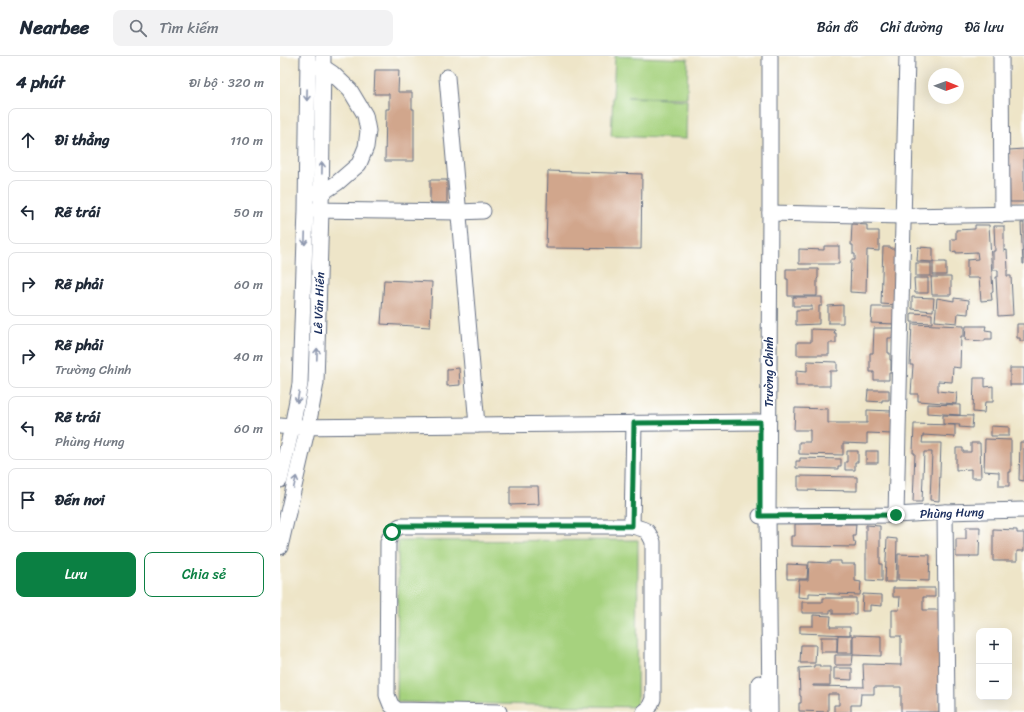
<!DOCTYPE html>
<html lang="vi">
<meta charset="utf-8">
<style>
body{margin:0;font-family:Sriracha,sans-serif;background:#f2f2f3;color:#1f2937}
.controls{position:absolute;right:12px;bottom:12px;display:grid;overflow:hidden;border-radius:8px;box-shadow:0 4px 16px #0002}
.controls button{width:36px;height:36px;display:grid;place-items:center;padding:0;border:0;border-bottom:1px solid #e0e1e3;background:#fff;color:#1f2937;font:20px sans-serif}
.compass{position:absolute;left:648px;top:12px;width:36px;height:36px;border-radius:50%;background:#fff;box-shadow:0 4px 16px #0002;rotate:91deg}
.stop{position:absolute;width:12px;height:12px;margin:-9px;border:3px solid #0b8043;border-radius:50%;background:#fff}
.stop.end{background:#0b8043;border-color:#fff;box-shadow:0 1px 4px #0008}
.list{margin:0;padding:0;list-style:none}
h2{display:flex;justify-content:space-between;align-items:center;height:52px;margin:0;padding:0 16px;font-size:17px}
h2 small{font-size:13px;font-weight:400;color:#747a83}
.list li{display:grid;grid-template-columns:26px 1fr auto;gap:12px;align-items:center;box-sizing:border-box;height:64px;margin:0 8px 8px;padding:0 8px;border:1px solid #e0e1e3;border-radius:8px}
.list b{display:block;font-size:15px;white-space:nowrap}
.list p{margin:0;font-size:13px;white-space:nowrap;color:#747a83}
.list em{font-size:13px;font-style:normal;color:#747a83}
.actions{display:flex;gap:8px;padding:12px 16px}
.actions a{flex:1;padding:9px 0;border:1px solid #0b8043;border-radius:8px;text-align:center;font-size:14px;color:#0b8043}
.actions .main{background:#0b8043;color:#fff}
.icon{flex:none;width:22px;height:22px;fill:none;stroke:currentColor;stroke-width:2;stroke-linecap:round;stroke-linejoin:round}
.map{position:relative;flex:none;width:744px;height:656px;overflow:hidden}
header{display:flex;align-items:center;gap:24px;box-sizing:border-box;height:56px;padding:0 20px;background:#fff;border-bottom:1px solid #e0e1e3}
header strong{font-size:19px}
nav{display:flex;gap:22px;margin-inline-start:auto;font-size:14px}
.search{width:280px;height:36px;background:#f2f2f3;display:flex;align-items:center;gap:10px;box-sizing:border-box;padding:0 14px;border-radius:8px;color:#747a83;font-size:15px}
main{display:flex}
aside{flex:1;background:#fff}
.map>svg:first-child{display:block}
.green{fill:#a6d27e;stroke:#60806e}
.building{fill:#d1a68c}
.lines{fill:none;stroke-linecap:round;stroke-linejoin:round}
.minor-casing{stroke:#656f83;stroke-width:17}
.minor{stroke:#fff;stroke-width:15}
.oneway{stroke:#8d97ae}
.route{stroke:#0b8043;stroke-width:5}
.labels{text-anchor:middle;stroke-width:3.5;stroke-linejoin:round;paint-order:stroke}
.street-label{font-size:12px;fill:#1b2f5e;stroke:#fff}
</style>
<header>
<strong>Nearbee</strong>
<div class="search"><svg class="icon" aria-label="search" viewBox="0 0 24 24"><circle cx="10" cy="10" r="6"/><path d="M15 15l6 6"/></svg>Tìm kiếm</div>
<nav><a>Bản đồ</a><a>Chỉ đường</a><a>Đã lưu</a></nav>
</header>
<main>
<aside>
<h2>4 phút<small>Đi bộ · 320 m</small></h2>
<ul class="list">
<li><svg class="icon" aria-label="ahead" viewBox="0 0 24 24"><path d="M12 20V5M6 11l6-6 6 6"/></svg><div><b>Đi thẳng</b></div><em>110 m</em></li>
<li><svg class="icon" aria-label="left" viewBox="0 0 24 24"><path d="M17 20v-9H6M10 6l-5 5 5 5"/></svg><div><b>Rẽ trái</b></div><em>50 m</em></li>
<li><svg class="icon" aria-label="right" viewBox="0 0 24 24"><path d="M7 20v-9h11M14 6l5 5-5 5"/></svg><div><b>Rẽ phải</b></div><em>60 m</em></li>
<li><svg class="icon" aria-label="right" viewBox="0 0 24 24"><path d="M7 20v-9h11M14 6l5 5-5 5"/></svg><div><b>Rẽ phải</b><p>Trường Chinh</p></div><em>40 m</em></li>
<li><svg class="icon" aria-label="left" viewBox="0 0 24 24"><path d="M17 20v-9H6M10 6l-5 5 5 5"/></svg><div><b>Rẽ trái</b><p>Phùng Hưng</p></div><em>60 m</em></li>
<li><svg class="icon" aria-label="arrive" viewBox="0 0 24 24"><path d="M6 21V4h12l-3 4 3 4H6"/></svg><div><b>Đến nơi</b></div></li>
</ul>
<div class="actions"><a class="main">Lưu</a><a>Chia sẻ</a></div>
</aside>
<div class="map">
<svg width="744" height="656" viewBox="0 0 744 656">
<rect width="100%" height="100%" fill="#fff"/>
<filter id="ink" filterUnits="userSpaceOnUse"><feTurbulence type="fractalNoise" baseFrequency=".025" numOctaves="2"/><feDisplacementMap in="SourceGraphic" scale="8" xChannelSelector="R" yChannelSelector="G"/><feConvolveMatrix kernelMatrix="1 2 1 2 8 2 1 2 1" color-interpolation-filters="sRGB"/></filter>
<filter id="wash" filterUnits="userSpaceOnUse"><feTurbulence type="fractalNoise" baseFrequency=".012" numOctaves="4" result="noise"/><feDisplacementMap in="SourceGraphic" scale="16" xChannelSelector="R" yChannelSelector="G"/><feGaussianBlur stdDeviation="0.9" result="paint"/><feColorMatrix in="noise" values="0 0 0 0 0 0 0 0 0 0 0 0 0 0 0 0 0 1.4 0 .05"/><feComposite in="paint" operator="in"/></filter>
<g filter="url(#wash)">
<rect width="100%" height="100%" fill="#eee5c8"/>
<g class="green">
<path d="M335 0 408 3 407 42 348 41 407 44 406 83 331 80Z"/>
<path d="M358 484 357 651 117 646 118 485Z"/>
</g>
<g id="blocks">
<g class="building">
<path d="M95 14H119L118 36H132V53H134V105H105L106 53H109V38H94Z"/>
<path d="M744 93V146H730L729 94Z"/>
<path d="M268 115 362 118 361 193 266 192Z"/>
<rect x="150" y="124" width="17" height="23"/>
<path d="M741 167H744V208H743Z"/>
<path d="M572 168 587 169V175H599V195L587 194 586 237 570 236 571 204H575V198H573V189H571Z"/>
<path d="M695 169H709L713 236H711L712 244 701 245 699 222H687V204L698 203 697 196 676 197V195L671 196V183H676V174L695 173Z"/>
<path d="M714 170H724V195L727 194 728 214H727V220H731L733 259 718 260 716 221H718V214H713V195H715Z"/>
<path d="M544 190H559V208H519V193L544 194Z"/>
<path d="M603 191H611V193H617L616 249 601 248Z"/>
<path d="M638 191 653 192V206L637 205Z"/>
<rect x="653" y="206" width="13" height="13"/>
<rect x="636" y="207" width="15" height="13"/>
<path d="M506 213H538V222L537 223V240H508V223H506Z"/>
<path d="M651 221H671V239H652Z"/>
<path d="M634 222H648V237H635Z"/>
<path d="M104 224 152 226 150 271 101 268Z"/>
<path d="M513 241H542V250H539V268L516 269V254H532V250H513Z"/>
<path d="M632 241 654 242 653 255 632 253Z"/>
<path d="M657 242 674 245V242L689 244 688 258 678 257 677 267 655 265Z"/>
<path d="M563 249V267H548V250Z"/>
<path d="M592 251H615V268L591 267Z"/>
<path d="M631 257 652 258V267L631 266Z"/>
<path d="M632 268 684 270V280H681L680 312 673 311 672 326 658 325V335L677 337 676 348 638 345V338H631L633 309H630Z"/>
<path d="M737 268H744V285H740V282H737Z"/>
<path d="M686 270H706L705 274 712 275V283H705V285L685 284Z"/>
<path d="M594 272H613L612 282H608V297H610V304H611V317H609V324H594V316H590V297H593Z"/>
<path d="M531 273 555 274 554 277H556V287H549V299H517V286H531Z"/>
<path d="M527 305 557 306V315H550V330H516V314L527 315Z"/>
<path d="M179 312 180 329 167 330V313Z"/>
<rect x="730" y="312" width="14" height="17"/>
<path d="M694 322H705V331L713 330V346H705L704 357 693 356Z"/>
<path d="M588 334H609V344H602V346L587 345Z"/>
<path d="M647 348 680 349V359L647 357Z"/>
<path d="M515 352 548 353V367H587V354L612 355V378L587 377V388L563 387V399L519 398V386H530V374H514Z"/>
<path d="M663 359 693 360 692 372 679 371 680 369 663 368Z"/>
<path d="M634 368 675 369V381L643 379 642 387H661L659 445 650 444 652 396H644L642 446H633L635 397H633Z"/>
<path d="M711 370 729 371V380H711Z"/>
<path d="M705 383 731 384V416H729V430H719V416L704 415Z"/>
<path d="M740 386H744V425L739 424Z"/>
<path d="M691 387H700L701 422H691V413L676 414V392H683V396H691Z"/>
<path d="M567 395H578V406H575V414H565V406H567Z"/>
<rect x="586" y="395" width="12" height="12"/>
<path d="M520 402 561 403V410H558V413L516 412V405H520Z"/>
<path d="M518 420 577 421V435L518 434Z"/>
<path d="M230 430H258L259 448 230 449Z"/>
<path d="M515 468H576L575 480H573L574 486H576L575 491 511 490V480H515Z"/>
<path d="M586 469 600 470V508H602V525L586 524Z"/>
<path d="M686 471H700L699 500H690V501H676V483H686Z"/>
<path d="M713 473 737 474V477H744V495H737V505H713Z"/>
<path d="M607 482 617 483 616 526H605Z"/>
<path d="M618 498 650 499 649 525 618 524Z"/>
<path d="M550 505H561V508H575V525L581 526 580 539 529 537V542L518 541 519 524H528L529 506 550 507Z"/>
<path d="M507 508 528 509 527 523H507Z"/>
<path d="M613 532H655V541H643V554H663L660 581 659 656H621V631H594V638H581L580 649H571V656H554V649H559V638H548V656L519 655V647H521V640H520L519 612 534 611V609H540V611H550V629H533V630L584 631 583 608 621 609V580H612V554H619L620 541H613Z"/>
<path d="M583 538 602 539V550L590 549V555H582Z"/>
<path d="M543 542H576V558H553V554H550V557H522V546H543Z"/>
<path d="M533 559 551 560 550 571H570V579L520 577V570H533Z"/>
<path d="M558 579H572V597H557Z"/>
<path d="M573 579 601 580V600L573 599Z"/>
<rect x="541" y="581" width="16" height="15"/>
<path d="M521 589H536L535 607H520Z"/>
<path d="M555 599H573L572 609H555Z"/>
<path d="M554 612H572V624L554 623Z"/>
</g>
</g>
</g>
<g filter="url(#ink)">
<use href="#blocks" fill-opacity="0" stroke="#656f83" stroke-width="1"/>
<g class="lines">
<g class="minor-casing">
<g id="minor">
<path d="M721 0 722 159"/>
<path d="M167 21 197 369"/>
<path d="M35 137H42L57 127 79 108 86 91 88 75 85 59 70 34 52 17 43 11H37"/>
<path d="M31 154 179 156 203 155"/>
<path d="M490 157 623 160 744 158"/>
<path d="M0 370 12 371 197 369 480 366"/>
<path d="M0 424 12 371 20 328 26 154 28 0"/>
<path d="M665 456 667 656"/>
<path d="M616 459 627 0"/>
<path d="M480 460 616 459 665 456 744 454"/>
<path d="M352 470 354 367"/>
<path d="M0 491 28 370 36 327 41 154 43 0"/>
<path d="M219 656 117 654 111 649 107 639 108 486 112 476 120 470H352C367 474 367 473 373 486V643L369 652 364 656"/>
<path d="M479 656V627"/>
<path d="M490 656 488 460 490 157V0"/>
</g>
</g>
<use href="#minor" class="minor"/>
</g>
<defs><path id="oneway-shaft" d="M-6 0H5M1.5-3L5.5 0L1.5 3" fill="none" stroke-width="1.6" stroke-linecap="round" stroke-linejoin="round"/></defs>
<g class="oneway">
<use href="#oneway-shaft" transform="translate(27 39) rotate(91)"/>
<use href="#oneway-shaft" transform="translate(42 112) rotate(-89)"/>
<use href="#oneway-shaft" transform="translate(25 183) rotate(92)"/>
<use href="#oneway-shaft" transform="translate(37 298) rotate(-88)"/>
<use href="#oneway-shaft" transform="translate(18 341) rotate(100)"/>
<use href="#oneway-shaft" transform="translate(15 426) rotate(-77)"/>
</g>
</g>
<g class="lines" filter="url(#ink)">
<path class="route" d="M112 476 120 470H352L354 367 480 366V460L616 459"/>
</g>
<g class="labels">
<g class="street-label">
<text transform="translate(39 247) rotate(-88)" y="4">Lê Văn Hiến</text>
<text transform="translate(489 316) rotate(-90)" y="4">Trường Chinh</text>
<text transform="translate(672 457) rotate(-2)" y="4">Phùng Hưng</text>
</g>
</g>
</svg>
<div class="controls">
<button>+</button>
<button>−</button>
</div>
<svg class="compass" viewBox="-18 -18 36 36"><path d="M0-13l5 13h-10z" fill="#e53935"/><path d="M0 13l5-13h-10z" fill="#747a83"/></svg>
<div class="stop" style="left:112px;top:476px"></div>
<div class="stop end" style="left:616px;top:459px"></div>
</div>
</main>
